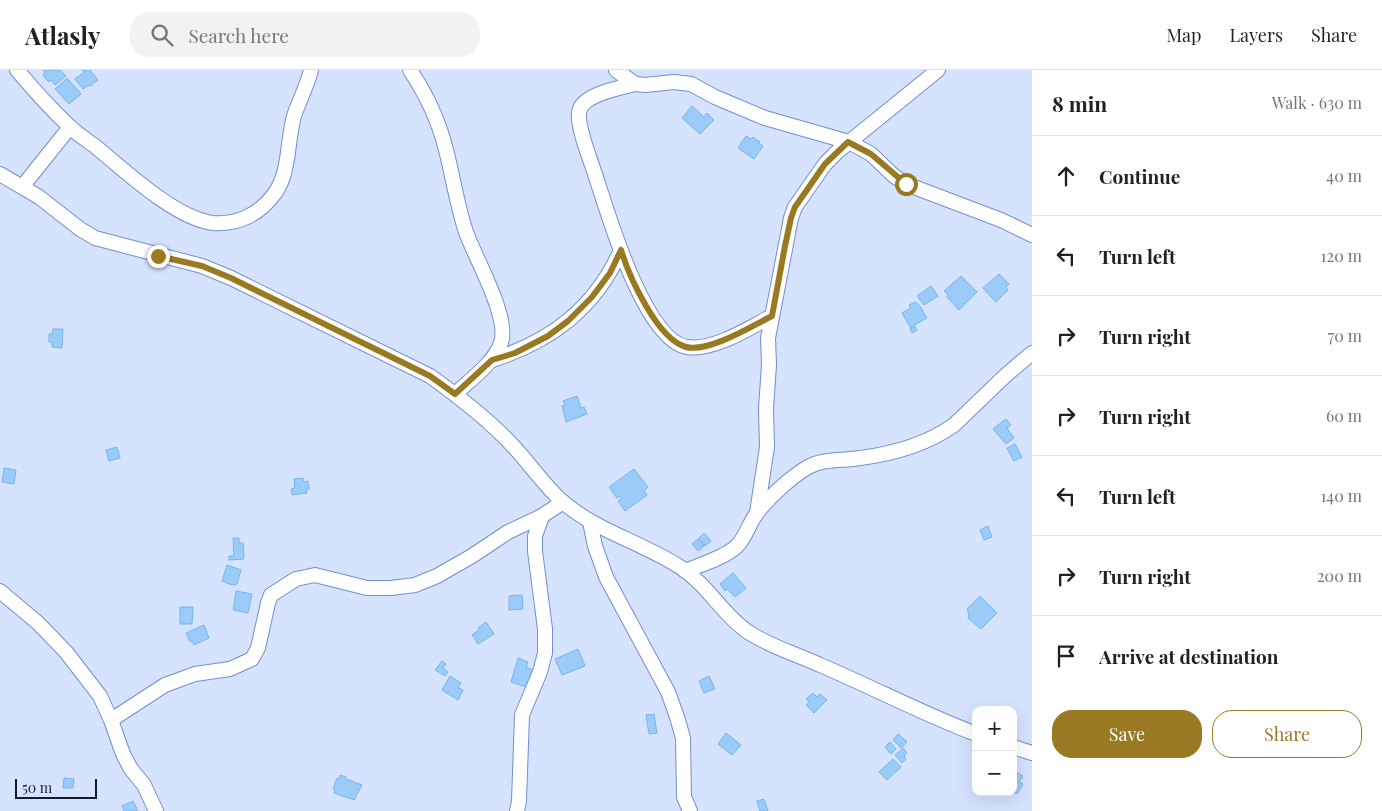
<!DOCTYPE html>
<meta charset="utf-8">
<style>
body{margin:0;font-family:"Playfair Display",serif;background:#f2f2f2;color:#202124}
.controls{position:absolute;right:15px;bottom:15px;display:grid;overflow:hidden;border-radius:10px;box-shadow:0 5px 20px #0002}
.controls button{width:45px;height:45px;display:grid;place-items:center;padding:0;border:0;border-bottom:1px solid #e0e0e0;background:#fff;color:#202124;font:25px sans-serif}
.scale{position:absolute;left:15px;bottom:12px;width:82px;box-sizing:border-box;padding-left:5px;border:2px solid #111a33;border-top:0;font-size:14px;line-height:18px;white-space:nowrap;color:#111a33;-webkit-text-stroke:4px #d6e3ff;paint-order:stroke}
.stop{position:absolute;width:15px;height:15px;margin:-11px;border:4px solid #9a7923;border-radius:50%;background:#fff}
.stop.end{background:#9a7923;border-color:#fff;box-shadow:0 1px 5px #0008}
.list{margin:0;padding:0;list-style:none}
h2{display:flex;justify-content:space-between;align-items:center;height:65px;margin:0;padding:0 20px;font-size:21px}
h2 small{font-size:16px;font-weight:400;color:#757577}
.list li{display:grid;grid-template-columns:32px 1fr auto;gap:15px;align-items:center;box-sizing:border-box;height:80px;padding:0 20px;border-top:1px solid #e0e0e0}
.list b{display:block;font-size:19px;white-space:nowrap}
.list em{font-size:16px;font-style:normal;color:#757577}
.actions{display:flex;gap:10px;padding:15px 20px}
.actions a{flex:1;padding:11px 0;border:1px solid #9a7923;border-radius:20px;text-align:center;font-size:18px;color:#9a7923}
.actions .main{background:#9a7923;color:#fff}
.icon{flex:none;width:28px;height:28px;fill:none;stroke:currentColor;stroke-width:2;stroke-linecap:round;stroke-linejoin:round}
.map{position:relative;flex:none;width:1032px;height:741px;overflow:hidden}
header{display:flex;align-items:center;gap:30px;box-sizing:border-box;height:70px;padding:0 25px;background:#fff;border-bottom:1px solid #e0e0e0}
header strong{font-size:24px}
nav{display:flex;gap:28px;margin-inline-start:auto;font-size:18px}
.search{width:350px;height:45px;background:#f2f2f2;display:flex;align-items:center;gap:12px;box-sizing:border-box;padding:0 18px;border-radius:20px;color:#757577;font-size:19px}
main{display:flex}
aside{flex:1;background:#fff}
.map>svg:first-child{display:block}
.building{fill:#9bccf9;stroke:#77b4eb}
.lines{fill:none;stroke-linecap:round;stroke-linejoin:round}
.minor-casing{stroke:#738ece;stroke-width:16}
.minor{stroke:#fff;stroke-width:14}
.route{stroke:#9a7923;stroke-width:6}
</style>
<header>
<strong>Atlasly</strong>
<div class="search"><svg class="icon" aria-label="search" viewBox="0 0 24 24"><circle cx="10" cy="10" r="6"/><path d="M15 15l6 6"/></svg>Search here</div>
<nav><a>Map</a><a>Layers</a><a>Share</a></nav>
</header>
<main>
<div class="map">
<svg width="1032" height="741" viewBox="0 0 1032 741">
<rect width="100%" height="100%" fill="#d6e3ff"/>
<g class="building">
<path d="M43 0H60L66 6 55 15 51 10 49 12 43 5 45 2Z"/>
<path d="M82 0H90L98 10 90 16 89 15 83 19 75 9 84 2Z"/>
<path d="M67 8 81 24 69 34 55 19Z"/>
<path d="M692 36 704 47 707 43 714 50 700 64 682 48Z"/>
<path d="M746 66 751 69 753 67 760 72 759 73 763 76 754 89 738 78Z"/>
<path d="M999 204 1009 214 1006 217 1008 220 996 232 983 218Z"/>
<path d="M961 206 977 222 959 240 947 227 948 225 944 221Z"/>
<path d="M931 216 938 226 924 235 917 226Z"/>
<path d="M915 232 920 236 927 248 914 255 917 260 912 263 910 259 913 257 911 258 902 243 911 238 909 235Z"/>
<path d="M53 259H63L62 278 52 277V272H49V264H52Z"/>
<path d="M577 326 581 338 584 337 587 344 566 352 562 336 565 335 563 331Z"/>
<path d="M1006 349 1011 355 1007 358 1014 368 1006 374 993 359Z"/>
<path d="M1015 374 1022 387 1014 391 1007 378Z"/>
<path d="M117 377 120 388 109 391 106 380Z"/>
<path d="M4 398 16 400 14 414 2 412Z"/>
<path d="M634 399 648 417 644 421 647 425 625 441 618 431 622 428 620 426 617 428 609 417Z"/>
<path d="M303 408 304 412 308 411 309 419H306L307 423 292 425 291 419 295 418 294 409Z"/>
<path d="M988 456 992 467 984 470 980 460Z"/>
<path d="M704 463 711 471 705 476 699 468Z"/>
<path d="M233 468H239V473H243L244 489 229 490V486H234Z"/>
<path d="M698 469 704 476 698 481 692 474Z"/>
<path d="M227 495 241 500 237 514 232 515 222 511Z"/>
<path d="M733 503 746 518 735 527 727 519 725 521 720 514Z"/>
<path d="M236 521 252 524 248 543 233 540Z"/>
<path d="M522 525 523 539 509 540V526Z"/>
<path d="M980 526 997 543 981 559 968 548 969 544 967 539Z"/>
<path d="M180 537H193L192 554H180Z"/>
<path d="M486 552 494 564 478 574 472 565 479 560 478 558Z"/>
<path d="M204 555 209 568 194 575 192 571 190 572 186 563Z"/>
<path d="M578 579 585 596 562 605 555 589Z"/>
<path d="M518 588 528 592 526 597 533 600 531 604 536 605 532 619 511 612Z"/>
<path d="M442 591 446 594 443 598 448 602 445 606 435 600Z"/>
<path d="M450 606 461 613 458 618 463 620 458 630 442 620Z"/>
<path d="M709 606 715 619 704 623 699 611Z"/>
<path d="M813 623 817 627 820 624 827 630 814 643 806 635 809 632 806 629Z"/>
<path d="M654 644 657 663 649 664 646 645Z"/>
<path d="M726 663 741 675 732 685 718 674Z"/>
<path d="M898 664 907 672 901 678 893 670Z"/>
<path d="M890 672 896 679 891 684 885 677Z"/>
<path d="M903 678 907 683 904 686 906 689 902 693 895 685Z"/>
<path d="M893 689 901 697 887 710 879 702Z"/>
<path d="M1014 701 1023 706 1019 712 1023 714 1017 724 1013 722Z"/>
<path d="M340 705 346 707V709L362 715 354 730 334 723 335 719H333L337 708 339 709Z"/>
<path d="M64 708 74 709 73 718H63Z"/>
<path d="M764 729 768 741H760L757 731Z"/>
<path d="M133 731 138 741H124L122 736Z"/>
</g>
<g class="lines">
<g class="minor-casing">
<g id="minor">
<path d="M17 0C33 19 51 39 69 56 77 64 87 70 96 77 124 100 176 149 213 153 238 155 260 144 275 123 290 102 287 71 294 46 299 31 307 16 311 0"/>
<path d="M410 0C426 24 439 51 446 80 453 107 457 135 466 162 475 188 510 247 501 273 495 292 469 311 455 324"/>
<path d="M616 0 635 14 645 15 674 12 691 14 715 27 765 48 849 72 871 84 894 106 906 114 1001 150 1032 165"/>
<path d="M635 14C620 18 582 24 579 42 577 58 591 91 596 107 608 144 645 271 687 277 714 281 749 258 772 246"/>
<path d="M0 104 39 127 80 159 95 168 202 196 231 208 430 306C458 326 491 352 514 377 530 394 547 419 564 433 599 462 643 473 680 497 708 515 721 543 748 562 773 578 794 583 820 595 872 617 923 644 976 664"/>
<path d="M22 117 70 57"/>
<path d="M492 290C552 271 595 238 621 180"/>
<path d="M757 443 767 377 766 338 769 295 768 268 791 148 795 137 825 94 837 82 938 0"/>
<path d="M590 452 595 476 606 507 668 622 677 647 683 668 684 727 690 741"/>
<path d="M685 501C700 495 726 487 737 476 746 467 749 453 757 443 769 427 791 407 808 397 824 388 843 391 860 388 892 384 927 374 954 355L1006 305 1032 283"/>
<path d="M0 521 38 553 66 582 100 626 111 650 123 684 131 699 144 715 156 741"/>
<path d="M111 650 165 615 195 604 230 599 252 589 258 578 268 533 271 525 296 509 315 505 367 518H391L415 515 437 506 472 486 508 462 542 446 563 432"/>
<path d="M1013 677 1032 683"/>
<path d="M517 741 519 731 522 645 540 602 545 583V559L535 481V466L542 446"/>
</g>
</g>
<use href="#minor" class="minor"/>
</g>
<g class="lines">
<path class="route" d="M158 186 202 196 231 208 430 306 455 324 492 290 515 283 548 266 568 251 592 227 610 203 621 180C629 206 657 269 686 277 708 283 752 256 772 246L785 176 791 148 795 137 825 94 848 72 871 84 906 114"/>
</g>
</svg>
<div class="controls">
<button>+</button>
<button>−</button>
</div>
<div class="scale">50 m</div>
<div class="stop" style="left:906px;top:114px"></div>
<div class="stop end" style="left:158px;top:186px"></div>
</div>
<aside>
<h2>8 min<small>Walk · 630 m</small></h2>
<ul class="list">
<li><svg class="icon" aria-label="ahead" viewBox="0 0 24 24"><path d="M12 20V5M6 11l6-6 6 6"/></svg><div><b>Continue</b></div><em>40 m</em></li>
<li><svg class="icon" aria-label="left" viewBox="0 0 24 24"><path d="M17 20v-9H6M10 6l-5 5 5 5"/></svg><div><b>Turn left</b></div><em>120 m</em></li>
<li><svg class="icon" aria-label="right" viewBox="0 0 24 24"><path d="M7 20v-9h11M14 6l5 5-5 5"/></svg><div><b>Turn right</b></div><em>70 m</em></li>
<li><svg class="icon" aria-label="right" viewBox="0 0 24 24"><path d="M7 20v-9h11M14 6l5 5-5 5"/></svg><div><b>Turn right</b></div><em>60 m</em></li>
<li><svg class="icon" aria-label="left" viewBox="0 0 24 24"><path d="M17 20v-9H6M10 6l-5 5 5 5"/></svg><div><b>Turn left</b></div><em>140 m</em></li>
<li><svg class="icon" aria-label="right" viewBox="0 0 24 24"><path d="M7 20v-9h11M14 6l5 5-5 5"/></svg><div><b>Turn right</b></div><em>200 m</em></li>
<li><svg class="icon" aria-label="arrive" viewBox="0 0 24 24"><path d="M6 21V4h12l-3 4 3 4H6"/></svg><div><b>Arrive at destination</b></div></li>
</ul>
<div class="actions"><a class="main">Save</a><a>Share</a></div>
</aside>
</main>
